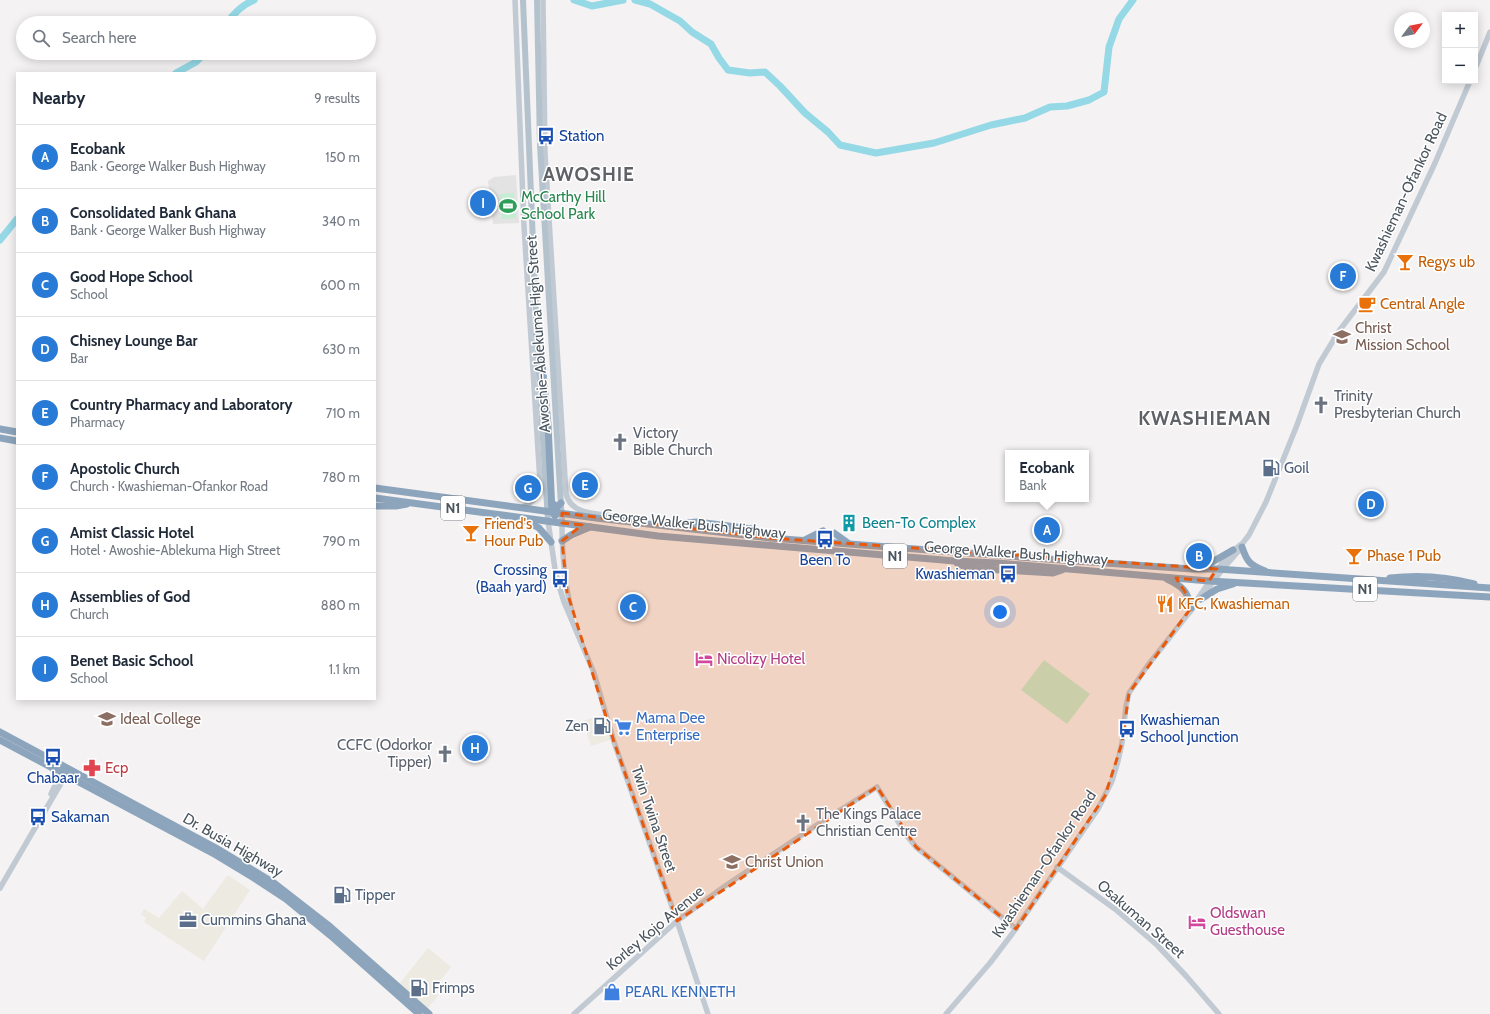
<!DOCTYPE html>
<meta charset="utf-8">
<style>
body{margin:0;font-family:Cabin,sans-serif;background:#f6f6f7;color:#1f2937}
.controls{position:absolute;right:12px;top:12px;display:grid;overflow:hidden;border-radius:0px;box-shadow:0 2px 10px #0003}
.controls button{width:36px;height:36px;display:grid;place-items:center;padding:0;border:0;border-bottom:1px solid #e0e1e3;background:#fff;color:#1f2937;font:20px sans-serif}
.compass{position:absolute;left:1394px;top:12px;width:36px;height:36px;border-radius:50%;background:#fff;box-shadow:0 2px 10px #0003;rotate:58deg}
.you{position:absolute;left:1000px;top:612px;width:14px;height:14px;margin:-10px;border:3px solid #fff;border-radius:50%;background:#1a73e8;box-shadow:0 0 0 6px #1a73e833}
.badge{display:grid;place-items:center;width:26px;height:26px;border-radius:50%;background:#287ad7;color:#fff;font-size:13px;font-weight:700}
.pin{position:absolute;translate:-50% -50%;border:2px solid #fff;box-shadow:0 1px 4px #0006}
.popup{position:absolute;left:1005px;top:450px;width:84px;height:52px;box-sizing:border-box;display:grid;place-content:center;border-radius:0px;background:#fff;filter:drop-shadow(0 1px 3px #0005);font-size:13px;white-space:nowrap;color:#747a83}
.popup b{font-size:15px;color:#1f2937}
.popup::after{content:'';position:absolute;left:50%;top:100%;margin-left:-8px;border:8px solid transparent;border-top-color:#fff}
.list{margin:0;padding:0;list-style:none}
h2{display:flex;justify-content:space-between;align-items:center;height:52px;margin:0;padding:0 16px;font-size:17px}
h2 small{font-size:13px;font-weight:400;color:#747a83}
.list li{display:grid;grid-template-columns:26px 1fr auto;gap:12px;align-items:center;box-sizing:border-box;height:64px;padding:0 16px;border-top:1px solid #e0e1e3}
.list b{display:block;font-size:15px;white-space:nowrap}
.list p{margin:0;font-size:13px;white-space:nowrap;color:#747a83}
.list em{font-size:13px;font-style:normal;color:#747a83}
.icon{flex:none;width:22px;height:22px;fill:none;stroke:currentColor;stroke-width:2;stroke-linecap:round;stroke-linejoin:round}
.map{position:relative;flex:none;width:1490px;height:1014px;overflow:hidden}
.search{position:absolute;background:#fff;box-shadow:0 2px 10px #0003;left:16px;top:16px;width:360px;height:44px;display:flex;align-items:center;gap:10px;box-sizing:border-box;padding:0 14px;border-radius:22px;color:#747a83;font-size:15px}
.panel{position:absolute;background:#fff;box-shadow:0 2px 10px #0003;left:16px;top:72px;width:360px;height:628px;border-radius:0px}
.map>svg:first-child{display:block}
.commercial{fill:#edeae2}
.education{fill:#e4e3e3}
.pitch{fill:#c4edd3}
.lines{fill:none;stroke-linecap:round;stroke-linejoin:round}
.river{stroke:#95d8e6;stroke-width:7}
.secondary{stroke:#c1cad3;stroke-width:5.5}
.primary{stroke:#b4c2ce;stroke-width:6}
.highway{stroke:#8da5bc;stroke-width:7}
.marked{fill:#e8590c;fill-opacity:0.2;stroke:#e8590c;stroke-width:3;stroke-dasharray:8 5;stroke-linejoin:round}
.labels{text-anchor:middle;stroke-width:3;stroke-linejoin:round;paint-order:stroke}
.shield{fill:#fff;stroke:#81888e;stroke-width:1}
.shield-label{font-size:14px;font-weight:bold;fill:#4b555e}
.transit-label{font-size:15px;fill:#164399;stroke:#fff;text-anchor:start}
.street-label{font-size:15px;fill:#4b555e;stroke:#fff}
.leisure-label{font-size:15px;fill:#27864d;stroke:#fff;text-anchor:start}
.food-label{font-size:15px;fill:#c56008;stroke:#fff;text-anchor:start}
.education-label{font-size:15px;fill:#785e54;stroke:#fff;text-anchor:start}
.worship-label{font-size:15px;fill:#5b616d;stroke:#fff;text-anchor:start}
.service-label{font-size:15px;fill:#4e5e75;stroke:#fff;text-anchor:start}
.culture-label{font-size:15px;fill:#0d838f;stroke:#fff;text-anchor:start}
.hotel-label{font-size:15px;fill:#b23c85;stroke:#fff;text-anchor:start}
.shop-label{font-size:15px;fill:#366cbe;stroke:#fff;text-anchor:start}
.health-label{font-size:15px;fill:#be3a42;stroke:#fff;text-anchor:start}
.district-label{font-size:19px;font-weight:bold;letter-spacing:1px;fill:#5e6266;stroke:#fff}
</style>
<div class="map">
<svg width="1490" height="1014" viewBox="0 0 1490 1014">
<rect width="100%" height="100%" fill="#f4f2f2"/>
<g class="commercial">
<path d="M604 714 612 739 591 746 583 721Z"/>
<path d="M227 876H229L250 890 204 961 144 922 146 918 141 914 144 909 159 918 182 891 203 909Z"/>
<path d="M428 948 451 967 433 990 438 996 427 1009 400 983Z"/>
</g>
<path class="education" d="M516 175 519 223 493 224 488 181 494 177Z"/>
<g class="pitch">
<path d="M514 193 516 218 502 219 500 194Z"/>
<path d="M1044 660 1090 694 1067 724 1021 690Z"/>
</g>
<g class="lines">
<g class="river">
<path d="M574 0 592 6 623 0"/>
<path d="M635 0 650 4 680 21 692 32 711 44 719 58 728 70 750 73 765 72 780 86 805 113 828 132 840 145 876 153 934 143 991 125 1025 118 1050 107 1067 106 1089 100 1104 92 1109 47 1119 19 1133 0"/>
<path d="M227 23C234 13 242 5 254 0"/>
<path d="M176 73 196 62 205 53"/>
<path d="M0 240 17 219"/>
</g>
<g class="secondary">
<path d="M515 0 524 226 540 482C540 496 533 503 520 508"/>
<path d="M543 0 545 154 566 494C573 521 611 511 633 520"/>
<path d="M1475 69 1490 32"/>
<path d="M548 521 555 569 559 586 564 602 594 673 614 742 677 921 708 1014"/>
<path d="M562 523C562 554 564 582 572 612"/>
<path d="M1206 591 1222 570 1242 547V545"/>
<path d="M1190 612 1194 604 1227 556 1240 545 1242 544 1249 535 1266 502 1297 425 1319 364 1339 331 1384 272 1435 163 1470 81"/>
<path d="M51 794 63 769"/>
<path d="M1057 867 1115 909 1157 945 1187 977 1219 1014"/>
<path d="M0 888 67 773"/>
<path d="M574 1014 677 921 725 886 829 817 877 787 907 836 916 847 1016 929"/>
<path d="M946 1014 990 963 1012 934 1098 809 1112 781 1118 761 1122 743 1126 706 1129 693 1148 665 1192 609"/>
</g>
<g class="primary">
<path d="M523 0 537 341 548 521"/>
<path d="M537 0 540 145 562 523"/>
</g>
<g class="highway">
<path d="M537 335 540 342 548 425 552 512 555 516"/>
<path d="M0 429 17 432"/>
<path d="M0 438 17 441"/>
<path d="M375 488 596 518 770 538 1033 558 1192 569H1217L1490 588"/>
<path d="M375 498 658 536 955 561 998 563 1209 581 1490 597"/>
<path d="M552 503 557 507 561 503"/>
<path d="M375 506H396L407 504"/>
<path d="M525 520 539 528 551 542"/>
<path d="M677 524 697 522 752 529 761 532 768 537"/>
<path d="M834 533 848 543"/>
<path d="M805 540 823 531"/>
<path d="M562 541 571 535 590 527"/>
<path d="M1242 547C1247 562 1250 565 1265 571"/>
<path d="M957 563 968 568 1053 573 1062 570"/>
<path d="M1202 568 1233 550"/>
<path d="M1390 578C1417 575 1448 577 1474 584"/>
<path d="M1167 579C1182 586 1188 591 1191 608"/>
<path d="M1201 599 1217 589 1233 584"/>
<path d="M0 732 216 848 274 883 328 925 429 1014"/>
<path d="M0 740 216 855 254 878 286 899 331 936 419 1014"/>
</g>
</g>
<path class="marked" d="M562 513 770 538 1217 569 1209 581 1176 578 1189 598 1191 608 1129 693 1122 743 1105 796 1016 929 916 847 877 787 677 921 614 742 567 592 562 541 582 525 562 523Z"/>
<defs>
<g id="bus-bare" transform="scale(1.38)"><path d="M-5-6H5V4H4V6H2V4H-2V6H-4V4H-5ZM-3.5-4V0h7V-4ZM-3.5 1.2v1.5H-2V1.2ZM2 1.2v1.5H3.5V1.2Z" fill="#1a4fb4" stroke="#fff" stroke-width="2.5" paint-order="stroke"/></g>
<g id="stadium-bare" transform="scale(1.38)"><path d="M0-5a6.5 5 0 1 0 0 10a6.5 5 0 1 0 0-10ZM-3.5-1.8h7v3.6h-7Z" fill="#2e9e5b" stroke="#fff" stroke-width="2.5" paint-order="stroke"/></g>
<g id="bar-bare" transform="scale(1.38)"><path d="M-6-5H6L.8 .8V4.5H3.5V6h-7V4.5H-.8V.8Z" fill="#e8710a" stroke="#fff" stroke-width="2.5" paint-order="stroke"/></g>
<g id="cafe-bare" transform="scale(1.38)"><path d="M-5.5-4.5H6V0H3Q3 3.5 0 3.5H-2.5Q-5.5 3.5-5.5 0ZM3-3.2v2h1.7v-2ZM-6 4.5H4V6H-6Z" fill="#e8710a" stroke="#fff" stroke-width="2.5" paint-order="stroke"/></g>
<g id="school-bare" transform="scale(1.38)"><path d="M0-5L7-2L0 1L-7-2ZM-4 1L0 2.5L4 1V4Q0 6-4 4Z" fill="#8d6e63" stroke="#fff" stroke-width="2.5" paint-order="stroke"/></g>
<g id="church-bare" transform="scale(1.38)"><path d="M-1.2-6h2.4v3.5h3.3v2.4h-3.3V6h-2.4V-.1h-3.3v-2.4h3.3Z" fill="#6b7280" stroke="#fff" stroke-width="2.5" paint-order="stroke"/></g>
<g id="fuel-bare" transform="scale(1.38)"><path d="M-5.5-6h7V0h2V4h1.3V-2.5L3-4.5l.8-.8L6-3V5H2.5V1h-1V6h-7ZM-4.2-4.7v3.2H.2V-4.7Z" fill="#5c6f8a" stroke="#fff" stroke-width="2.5" paint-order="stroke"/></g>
<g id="building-bare" transform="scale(1.38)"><path d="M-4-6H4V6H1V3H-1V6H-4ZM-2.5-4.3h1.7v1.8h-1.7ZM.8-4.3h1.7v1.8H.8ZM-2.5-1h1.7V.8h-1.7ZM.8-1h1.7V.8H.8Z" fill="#0f9aa8" stroke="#fff" stroke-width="2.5" paint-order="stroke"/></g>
<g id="restaurant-bare" transform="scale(1.38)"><path d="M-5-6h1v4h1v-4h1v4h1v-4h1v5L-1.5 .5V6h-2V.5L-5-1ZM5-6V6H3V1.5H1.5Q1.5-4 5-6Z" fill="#e8710a" stroke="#fff" stroke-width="2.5" paint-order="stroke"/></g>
<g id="hotel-bare" transform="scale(1.38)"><path d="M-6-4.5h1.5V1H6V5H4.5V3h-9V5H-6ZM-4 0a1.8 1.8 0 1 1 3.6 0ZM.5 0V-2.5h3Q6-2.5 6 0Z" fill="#d1479c" stroke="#fff" stroke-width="2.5" paint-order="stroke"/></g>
<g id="supermarket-bare" transform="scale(1.38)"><path d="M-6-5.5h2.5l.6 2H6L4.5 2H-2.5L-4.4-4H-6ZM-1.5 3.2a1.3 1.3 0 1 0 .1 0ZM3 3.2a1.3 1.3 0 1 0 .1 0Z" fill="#3f7fe0" stroke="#fff" stroke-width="2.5" paint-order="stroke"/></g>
<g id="pharmacy-bare" transform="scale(1.38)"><path d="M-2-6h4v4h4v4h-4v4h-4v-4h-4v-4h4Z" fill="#e0444e" stroke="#fff" stroke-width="2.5" paint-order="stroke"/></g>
<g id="office-bare" transform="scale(1.38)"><path d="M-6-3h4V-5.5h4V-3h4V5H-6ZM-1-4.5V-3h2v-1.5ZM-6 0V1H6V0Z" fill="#5c6f8a" stroke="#fff" stroke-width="2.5" paint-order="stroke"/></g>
<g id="shop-bare" transform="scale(1.38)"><path d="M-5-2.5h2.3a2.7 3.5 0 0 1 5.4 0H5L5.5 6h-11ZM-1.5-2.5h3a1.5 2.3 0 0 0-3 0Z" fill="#3f7fe0" stroke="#fff" stroke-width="2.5" paint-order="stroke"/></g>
</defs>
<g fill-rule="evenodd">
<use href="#bus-bare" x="546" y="136"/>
<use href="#stadium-bare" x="508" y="206"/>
<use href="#bar-bare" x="1405" y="262"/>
<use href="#cafe-bare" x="1367" y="304"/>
<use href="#school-bare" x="1342" y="337"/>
<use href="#church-bare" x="1321" y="405"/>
<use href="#church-bare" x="620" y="442"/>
<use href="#fuel-bare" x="1271" y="468"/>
<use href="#building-bare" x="849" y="523"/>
<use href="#bar-bare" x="471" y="533"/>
<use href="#bus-bare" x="825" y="539"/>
<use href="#bar-bare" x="1354" y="556"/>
<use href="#bus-bare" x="1008" y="574"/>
<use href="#bus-bare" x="560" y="579"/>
<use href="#restaurant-bare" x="1165" y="604"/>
<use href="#hotel-bare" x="704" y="659"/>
<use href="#school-bare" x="107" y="719"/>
<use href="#fuel-bare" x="602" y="726"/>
<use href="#supermarket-bare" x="623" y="727"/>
<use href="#bus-bare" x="1127" y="729"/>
<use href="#church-bare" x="445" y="754"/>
<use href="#bus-bare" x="53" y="757"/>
<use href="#pharmacy-bare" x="92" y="768"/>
<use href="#bus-bare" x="38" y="817"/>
<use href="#church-bare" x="803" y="823"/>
<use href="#school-bare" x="732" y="862"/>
<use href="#fuel-bare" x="342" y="895"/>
<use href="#office-bare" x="188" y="920"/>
<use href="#hotel-bare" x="1197" y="922"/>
<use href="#fuel-bare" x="419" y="988"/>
<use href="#shop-bare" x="612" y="992"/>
</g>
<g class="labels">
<g class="shield">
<rect x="441" y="496" width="24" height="24" rx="3"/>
<rect x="883" y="544" width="24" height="24" rx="3"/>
<rect x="1353" y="577" width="24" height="24" rx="3"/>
</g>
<g class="shield-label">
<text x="453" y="513">N1</text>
<text x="895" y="561">N1</text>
<text x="1365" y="594">N1</text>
</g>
<g class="transit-label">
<text x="559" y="141">Station</text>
<text x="825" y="565" text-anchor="middle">Been To</text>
<text x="547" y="575" text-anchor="end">Crossing<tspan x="547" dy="17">(Baah yard)</tspan></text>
<text x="995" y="579" text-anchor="end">Kwashieman</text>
<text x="1140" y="725">Kwashieman<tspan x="1140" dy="17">School Junction</tspan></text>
<text x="53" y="783" text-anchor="middle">Chabaar</text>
<text x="51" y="822">Sakaman</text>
</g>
<g class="street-label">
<text transform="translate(1406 192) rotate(-65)" y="5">Kwashieman-Ofankor Road</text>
<text transform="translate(538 334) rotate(-94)" y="5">Awoshie-Ablekuma High Street</text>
<text transform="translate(694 524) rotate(6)" y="5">George Walker Bush Highway</text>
<text transform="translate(1016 553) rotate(4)" y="5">George Walker Bush Highway</text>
<text transform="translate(654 819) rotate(71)" y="5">Twin Twina Street</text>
<text transform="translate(233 845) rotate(30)" y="5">Dr. Busia Highway</text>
<text transform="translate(1044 864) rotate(-56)" y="5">Kwashieman-Ofankor Road</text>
<text transform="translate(1141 919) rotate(41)" y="5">Osakuman Street</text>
<text transform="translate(655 928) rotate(-40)" y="5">Korley Kojo Avenue</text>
</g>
<g class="leisure-label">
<text x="521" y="202">McCarthy Hill<tspan x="521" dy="17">School Park</tspan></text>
</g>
<g class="food-label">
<text x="1418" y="267">Regys ub</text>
<text x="1380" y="309">Central Angle</text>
<text x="484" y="529">Friend's<tspan x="484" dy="17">Hour Pub</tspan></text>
<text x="1367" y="561">Phase 1 Pub</text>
<text x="1178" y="609">KFC, Kwashieman</text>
</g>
<g class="education-label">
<text x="1355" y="333">Christ<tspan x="1355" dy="17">Mission School</tspan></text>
<text x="120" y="724">Ideal College</text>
<text x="745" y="867">Christ Union</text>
</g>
<g class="worship-label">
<text x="1334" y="401">Trinity<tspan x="1334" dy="17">Presbyterian Church</tspan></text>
<text x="633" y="438">Victory<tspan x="633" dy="17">Bible Church</tspan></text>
<text x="432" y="750" text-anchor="end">CCFC (Odorkor<tspan x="432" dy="17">Tipper)</tspan></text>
<text x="816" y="819">The Kings Palace<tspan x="816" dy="17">Christian Centre</tspan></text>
</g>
<g class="service-label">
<text x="1284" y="473">Goil</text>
<text x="589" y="731" text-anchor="end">Zen</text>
<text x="355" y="900">Tipper</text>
<text x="201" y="925">Cummins Ghana</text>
<text x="432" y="993">Frimps</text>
</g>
<g class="culture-label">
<text x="862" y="528">Been-To Complex</text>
</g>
<g class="hotel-label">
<text x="717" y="664">Nicolizy Hotel</text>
<text x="1210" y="918">Oldswan<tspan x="1210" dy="17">Guesthouse</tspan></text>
</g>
<g class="shop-label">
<text x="636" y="723">Mama Dee<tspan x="636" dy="17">Enterprise</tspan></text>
<text x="625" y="997">PEARL KENNETH</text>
</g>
<g class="health-label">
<text x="105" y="773">Ecp</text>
</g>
<g class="district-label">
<text x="589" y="181">AWOSHIE</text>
<text x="1205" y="425">KWASHIEMAN</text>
</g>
</g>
</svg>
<div class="controls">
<button>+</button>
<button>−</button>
</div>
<svg class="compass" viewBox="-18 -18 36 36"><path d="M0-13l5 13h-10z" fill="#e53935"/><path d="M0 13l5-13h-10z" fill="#747a83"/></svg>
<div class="you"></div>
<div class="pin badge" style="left:1047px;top:530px">A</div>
<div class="popup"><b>Ecobank</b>Bank</div>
<div class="pin badge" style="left:1199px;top:556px">B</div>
<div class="pin badge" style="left:633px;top:607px">C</div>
<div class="pin badge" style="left:1371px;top:504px">D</div>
<div class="pin badge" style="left:585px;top:485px">E</div>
<div class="pin badge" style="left:1343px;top:276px">F</div>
<div class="pin badge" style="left:528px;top:488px">G</div>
<div class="pin badge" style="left:475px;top:748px">H</div>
<div class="pin badge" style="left:483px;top:203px">I</div>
<div class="search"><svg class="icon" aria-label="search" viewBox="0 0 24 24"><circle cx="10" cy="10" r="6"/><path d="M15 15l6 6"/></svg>Search here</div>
<section class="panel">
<h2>Nearby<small>9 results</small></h2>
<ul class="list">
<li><span class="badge">A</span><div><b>Ecobank</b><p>Bank · George Walker Bush Highway</p></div><em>150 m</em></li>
<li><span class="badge">B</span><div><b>Consolidated Bank Ghana</b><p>Bank · George Walker Bush Highway</p></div><em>340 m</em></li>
<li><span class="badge">C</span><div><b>Good Hope School</b><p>School</p></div><em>600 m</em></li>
<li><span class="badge">D</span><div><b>Chisney Lounge Bar</b><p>Bar</p></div><em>630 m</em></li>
<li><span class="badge">E</span><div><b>Country Pharmacy and Laboratory</b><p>Pharmacy</p></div><em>710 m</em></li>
<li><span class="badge">F</span><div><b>Apostolic Church</b><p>Church · Kwashieman-Ofankor Road</p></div><em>780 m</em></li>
<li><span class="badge">G</span><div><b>Amist Classic Hotel</b><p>Hotel · Awoshie-Ablekuma High Street</p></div><em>790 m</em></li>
<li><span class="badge">H</span><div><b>Assemblies of God</b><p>Church</p></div><em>880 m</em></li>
<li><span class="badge">I</span><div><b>Benet Basic School</b><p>School</p></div><em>1.1 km</em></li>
</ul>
</section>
</div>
